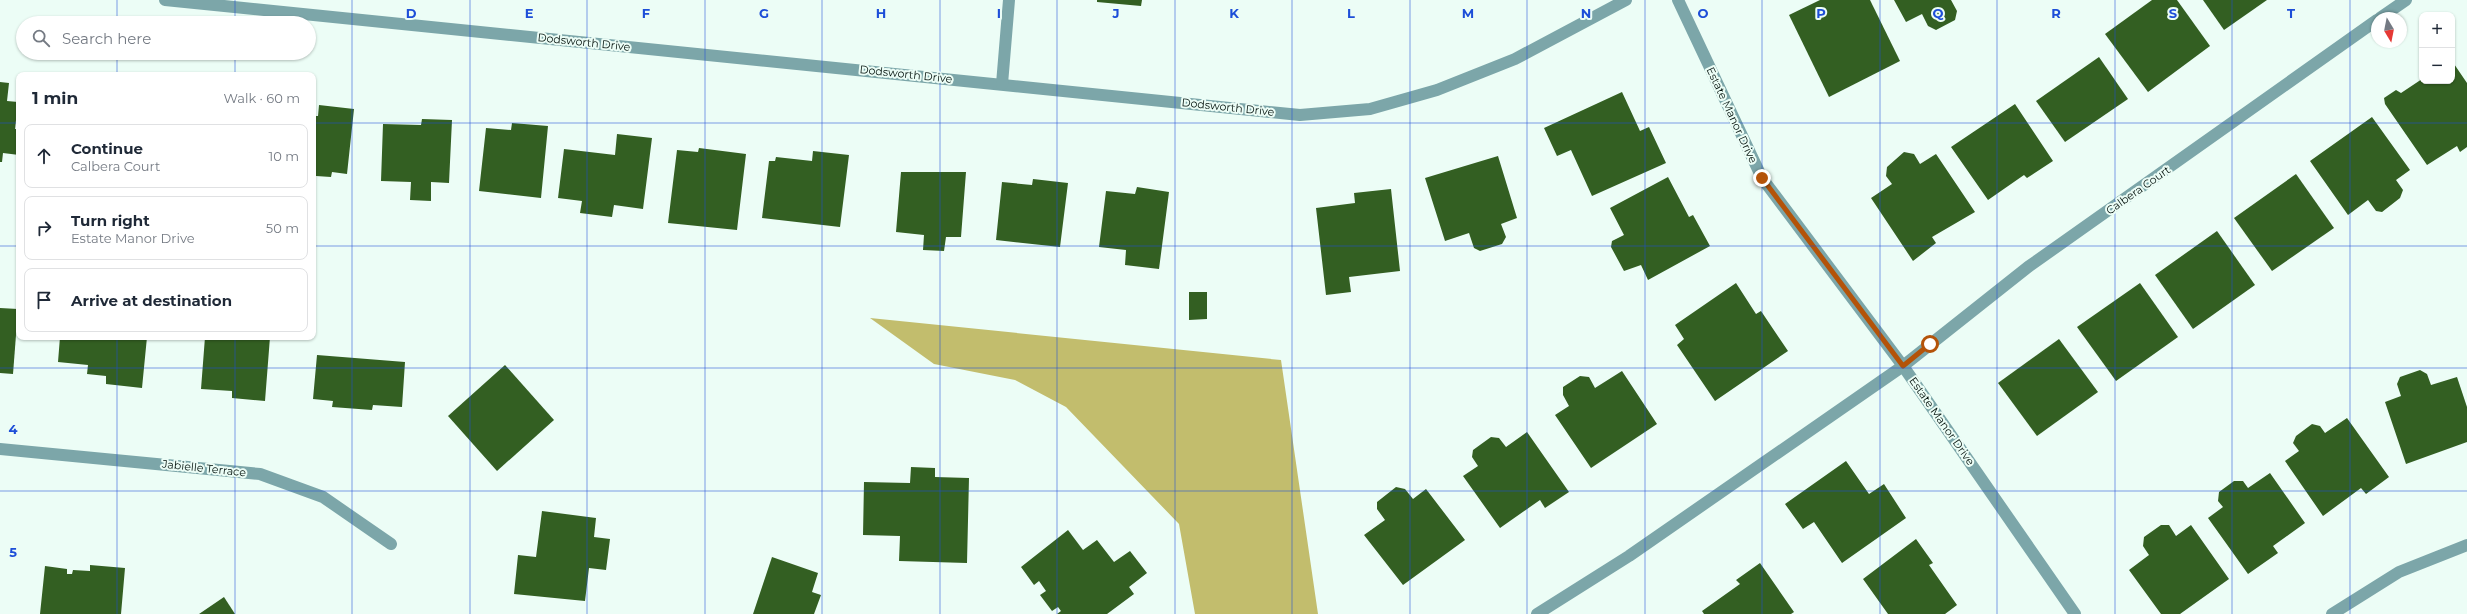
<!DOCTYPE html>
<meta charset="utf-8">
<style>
body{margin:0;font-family:Montserrat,sans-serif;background:#f6f6f7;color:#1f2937}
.controls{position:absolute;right:12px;top:12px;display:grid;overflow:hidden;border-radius:8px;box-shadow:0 1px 3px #0004}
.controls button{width:36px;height:36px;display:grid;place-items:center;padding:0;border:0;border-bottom:1px solid #e0e1e3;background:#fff;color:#1f2937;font:20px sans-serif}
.compass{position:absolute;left:2371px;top:12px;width:36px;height:36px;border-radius:50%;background:#fff;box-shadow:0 1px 3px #0004;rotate:170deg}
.stop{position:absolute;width:12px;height:12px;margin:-9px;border:3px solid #b45309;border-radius:50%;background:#fff}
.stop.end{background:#b45309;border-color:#fff;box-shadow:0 1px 4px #0008}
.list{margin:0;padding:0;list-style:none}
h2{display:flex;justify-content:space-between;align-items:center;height:52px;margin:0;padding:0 16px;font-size:17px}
h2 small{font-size:13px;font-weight:400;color:#747a83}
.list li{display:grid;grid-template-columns:26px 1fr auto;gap:12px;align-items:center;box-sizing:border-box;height:64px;margin:0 8px 8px;padding:0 8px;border:1px solid #e0e1e3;border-radius:8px}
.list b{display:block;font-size:15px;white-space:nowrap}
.list p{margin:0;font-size:13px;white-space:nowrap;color:#747a83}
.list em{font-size:13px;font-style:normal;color:#747a83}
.icon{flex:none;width:22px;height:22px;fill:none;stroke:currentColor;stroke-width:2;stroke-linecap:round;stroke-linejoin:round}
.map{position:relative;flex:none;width:2467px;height:614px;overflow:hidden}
.search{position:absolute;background:#fff;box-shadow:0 1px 3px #0004;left:16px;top:16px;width:300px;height:44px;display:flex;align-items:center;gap:10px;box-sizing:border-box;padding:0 14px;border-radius:22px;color:#747a83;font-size:15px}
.panel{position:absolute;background:#fff;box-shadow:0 1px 3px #0004;left:16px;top:72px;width:300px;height:268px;border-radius:8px}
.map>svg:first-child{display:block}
.forest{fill:#c2bd6d}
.building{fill:#335f22}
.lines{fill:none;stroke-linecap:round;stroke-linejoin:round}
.lane{stroke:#7ca6a9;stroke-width:12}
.street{stroke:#7ca6a9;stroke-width:12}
.route{stroke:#b45309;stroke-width:5}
.grid{fill:none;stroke:#1d4ed8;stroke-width:1;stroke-opacity:0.55}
.labels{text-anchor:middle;stroke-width:4;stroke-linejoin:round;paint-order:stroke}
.street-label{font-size:11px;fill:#04120d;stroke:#ecfdf6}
.grid-label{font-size:13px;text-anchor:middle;font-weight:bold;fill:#1d4ed8;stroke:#ecfdf6;stroke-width:4;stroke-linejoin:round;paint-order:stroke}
</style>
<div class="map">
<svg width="2467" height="614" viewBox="0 0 2467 614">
<rect width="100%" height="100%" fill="#ecfdf6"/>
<path class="forest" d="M870 318 1281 360 1318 614H1195L1179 524 1066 407 1015 380 934 364Z"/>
<g class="building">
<path d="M1097 0H1142L1141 6 1097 2Z"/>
<path d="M1820 0H1870L1900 61 1829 97 1789 15Z"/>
<path d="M1894 0H1951L1957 11 1955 20 1936 30 1928 26 1922 14 1906 22Z"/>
<path d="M2152 0H2177L2210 46 2148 92 2105 34Z"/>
<path d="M2203 0H2267L2224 30Z"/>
<path d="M2099 57 2128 99 2065 142 2036 101Z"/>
<path d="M2452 61 2467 83V147L2460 152 2457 146 2427 165 2385 104 2384 98 2396 90 2401 93 2422 79V81H2452Z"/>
<path d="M0 82 9 83 7 101 18 102 15 129H19V155L3 153 2 162H0Z"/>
<path d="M1622 92 1640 131 1649 127 1666 163 1592 196 1571 150 1557 156 1544 128Z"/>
<path d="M2015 104 2053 161 2027 178 2024 175 1988 200 1951 147Z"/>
<path d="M319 105 354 109 347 174 332 172 331 177 316 176 314 192 313 116H318Z"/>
<path d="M2372 117 2410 170 2396 180 2403 190 2400 198 2382 212 2376 211 2368 200 2348 215 2310 161Z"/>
<path d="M422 119 452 120 449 183 431 182V201L410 200 411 182 381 181 383 124 421 125Z"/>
<path d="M512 123 548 126 541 198 479 191 486 128 511 130Z"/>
<path d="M617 134 652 138 643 209 614 205 612 217 580 213 582 201 558 198 564 149 615 155Z"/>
<path d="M699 148 746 154 737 230 668 223 677 150 698 152Z"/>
<path d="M813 151 849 155 840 227 762 218 769 161H775L776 157 812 161Z"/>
<path d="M1904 152 1914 154 1920 164 1936 154 1975 212 1932 237 1936 243 1913 261 1871 198 1892 184 1886 176 1887 167Z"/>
<path d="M1498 156 1517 218 1501 224 1506 237 1502 244 1480 251 1474 248 1469 233 1445 241 1425 178Z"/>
<path d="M901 172H966L961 237H946L944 251 923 250 924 235 896 232Z"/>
<path d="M2296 174 2334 228 2272 271 2234 218Z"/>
<path d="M1668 177 1689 217 1693 215 1710 246 1648 280 1641 265 1624 271 1611 247 1612 241 1624 235 1610 208Z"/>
<path d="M1033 179 1068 183 1060 247 996 240 1002 182 1032 185Z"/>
<path d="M1137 187 1169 192 1159 269 1125 265 1126 250 1099 247 1106 191 1135 194Z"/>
<path d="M1391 189 1400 271 1349 277 1351 292 1326 295 1316 208 1355 203 1354 193Z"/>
<path d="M2217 231 2255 285 2193 329 2155 275Z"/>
<path d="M17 237H19V253H16Z"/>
<path d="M1736 283 1756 314 1761 311 1788 351 1715 401 1677 345 1684 339 1675 325Z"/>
<path d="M2140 283 2178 337 2116 381 2077 327Z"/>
<path d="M1189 292H1207V319L1189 320Z"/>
<path d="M0 308 18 309 13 374 0 373Z"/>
<path d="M60 337H147L142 388 106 384V376L87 374 88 365 58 362Z"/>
<path d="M205 337H270L265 401 232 398V391L201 389Z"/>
<path d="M2059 339 2098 392 2037 436 1998 383Z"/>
<path d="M317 355 405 362 402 407 373 405 372 410 332 407 333 401 313 399Z"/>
<path d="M505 365 554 420 497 471 448 416Z"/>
<path d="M2420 370 2427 374 2431 385 2457 377 2467 407V442L2406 464 2385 402 2401 396 2397 384 2400 377Z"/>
<path d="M1622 371 1657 424 1591 468 1555 415 1569 406 1563 395V387L1580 376 1589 377 1595 388Z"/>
<path d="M2347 418 2389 477 2366 494 2361 488 2323 516 2285 461 2299 451 2293 443 2296 436 2312 424 2320 426 2325 433Z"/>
<path d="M1527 432 1569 492 1545 508 1540 500 1500 528 1463 476 1478 466 1472 457 1473 450 1491 437 1499 438 1506 447Z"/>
<path d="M1846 461 1869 494 1884 484 1906 518 1842 563 1814 522 1803 529 1785 504Z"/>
<path d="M911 467 935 468V477L969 478 967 563 899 561 900 536 863 535 864 482 910 483Z"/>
<path d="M2270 473 2305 523 2273 546 2278 553 2248 574 2208 518 2223 507 2218 501 2219 492 2234 481H2243L2248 488Z"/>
<path d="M1396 487 1405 489 1413 499 1426 489 1465 540 1403 585 1364 535 1385 520 1377 509V502Z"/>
<path d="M542 511 596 518 594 537 610 539 606 570 589 568 585 601 514 594 518 555 536 557Z"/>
<path d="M2161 525H2169L2176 536 2191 525 2229 579 2180 614H2161L2129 570 2149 555 2143 546 2144 537Z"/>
<path d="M1068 530 1083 550 1097 540 1114 562 1130 551 1147 573 1129 587 1134 594 1107 614H1057L1061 611 1058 607 1052 611 1040 595 1046 591 1039 581 1034 585 1021 567Z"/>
<path d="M1916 539 1933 563 1929 565 1957 605 1945 614H1888L1863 579Z"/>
<path d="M772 557 818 573 812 592 821 595 814 614H753Z"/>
<path d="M1760 563 1794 612 1791 614H1704L1702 611 1740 584 1736 580Z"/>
<path d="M90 565 125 568 121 614H40L45 566 67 569V574H72L73 570 90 571Z"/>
<path d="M224 597 235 614H199Z"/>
</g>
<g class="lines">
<path class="lane" d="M1537 614 1629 556 1903 366"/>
<g class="street">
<path d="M165 0 1300 115 1370 109 1437 90 1515 59 1626 0"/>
<path d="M1678 0 1762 178 1903 366 2075 614"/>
<path d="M2380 18 2406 0"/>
<path d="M1002 84 1009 0"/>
<path d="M1903 366 2028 267 2377 20"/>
<path d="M0 449 260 474 323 497 391 544"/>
<path d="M2332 614 2399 572 2467 545"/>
</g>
</g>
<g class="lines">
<path class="route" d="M1762 178 1903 366 1930 344"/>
</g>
<path class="grid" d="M117 0V23M235 0V23M352 0V614M470 0V614M587 0V614M705 0V614M822 0V614M940 0V614M1057 0V614M1175 0V614M1292 0V614M1410 0V614M1527 0V614M1645 0V614M1762 0V614M1880 0V614M1997 0V614M2115 0V614M2232 0V614M2350 0V614M117 53V75M235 53V75M0 123H19M313 123H2467M0 246H19M313 246H2467M117 337V614M235 337V614M0 368H2467M0 491H2467"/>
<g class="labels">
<g class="street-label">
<text transform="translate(584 42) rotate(6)" y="4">Dodsworth Drive</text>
<text transform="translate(906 74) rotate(6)" y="4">Dodsworth Drive</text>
<text transform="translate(1228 107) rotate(6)" y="4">Dodsworth Drive</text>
<text transform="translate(1732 115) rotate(65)" y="4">Estate Manor Drive</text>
<text transform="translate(2138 190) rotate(-35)" y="4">Calbera Court</text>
<text transform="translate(1942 421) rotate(55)" y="4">Estate Manor Drive</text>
<text transform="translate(204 468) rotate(6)" y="4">Jabielle Terrace</text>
</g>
</g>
<g class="grid-label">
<text x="411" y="18">D</text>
<text x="529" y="18">E</text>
<text x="646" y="18">F</text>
<text x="764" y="18">G</text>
<text x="881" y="18">H</text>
<text x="999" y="18">I</text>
<text x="1116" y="18">J</text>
<text x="1234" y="18">K</text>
<text x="1351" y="18">L</text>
<text x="1468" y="18">M</text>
<text x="1586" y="18">N</text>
<text x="1703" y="18">O</text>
<text x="1821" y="18">P</text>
<text x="1938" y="18">Q</text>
<text x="2056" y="18">R</text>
<text x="2173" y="18">S</text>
<text x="2291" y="18">T</text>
<text x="13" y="434">4</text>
<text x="13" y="557">5</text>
</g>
</svg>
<div class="controls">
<button>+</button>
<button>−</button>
</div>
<svg class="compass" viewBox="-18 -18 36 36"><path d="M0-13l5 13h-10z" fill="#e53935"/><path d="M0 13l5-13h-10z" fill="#747a83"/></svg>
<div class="stop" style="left:1930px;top:344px"></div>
<div class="stop end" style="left:1762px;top:178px"></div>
<div class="search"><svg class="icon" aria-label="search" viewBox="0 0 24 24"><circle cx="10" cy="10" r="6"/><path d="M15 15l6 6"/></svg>Search here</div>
<section class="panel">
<h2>1 min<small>Walk · 60 m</small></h2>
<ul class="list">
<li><svg class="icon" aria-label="ahead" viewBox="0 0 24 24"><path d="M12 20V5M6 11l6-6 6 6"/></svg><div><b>Continue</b><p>Calbera Court</p></div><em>10 m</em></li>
<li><svg class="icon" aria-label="right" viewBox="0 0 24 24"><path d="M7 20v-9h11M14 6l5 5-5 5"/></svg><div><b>Turn right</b><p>Estate Manor Drive</p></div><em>50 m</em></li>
<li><svg class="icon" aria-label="arrive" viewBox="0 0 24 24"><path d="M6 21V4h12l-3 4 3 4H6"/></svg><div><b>Arrive at destination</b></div></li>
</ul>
</section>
</div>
